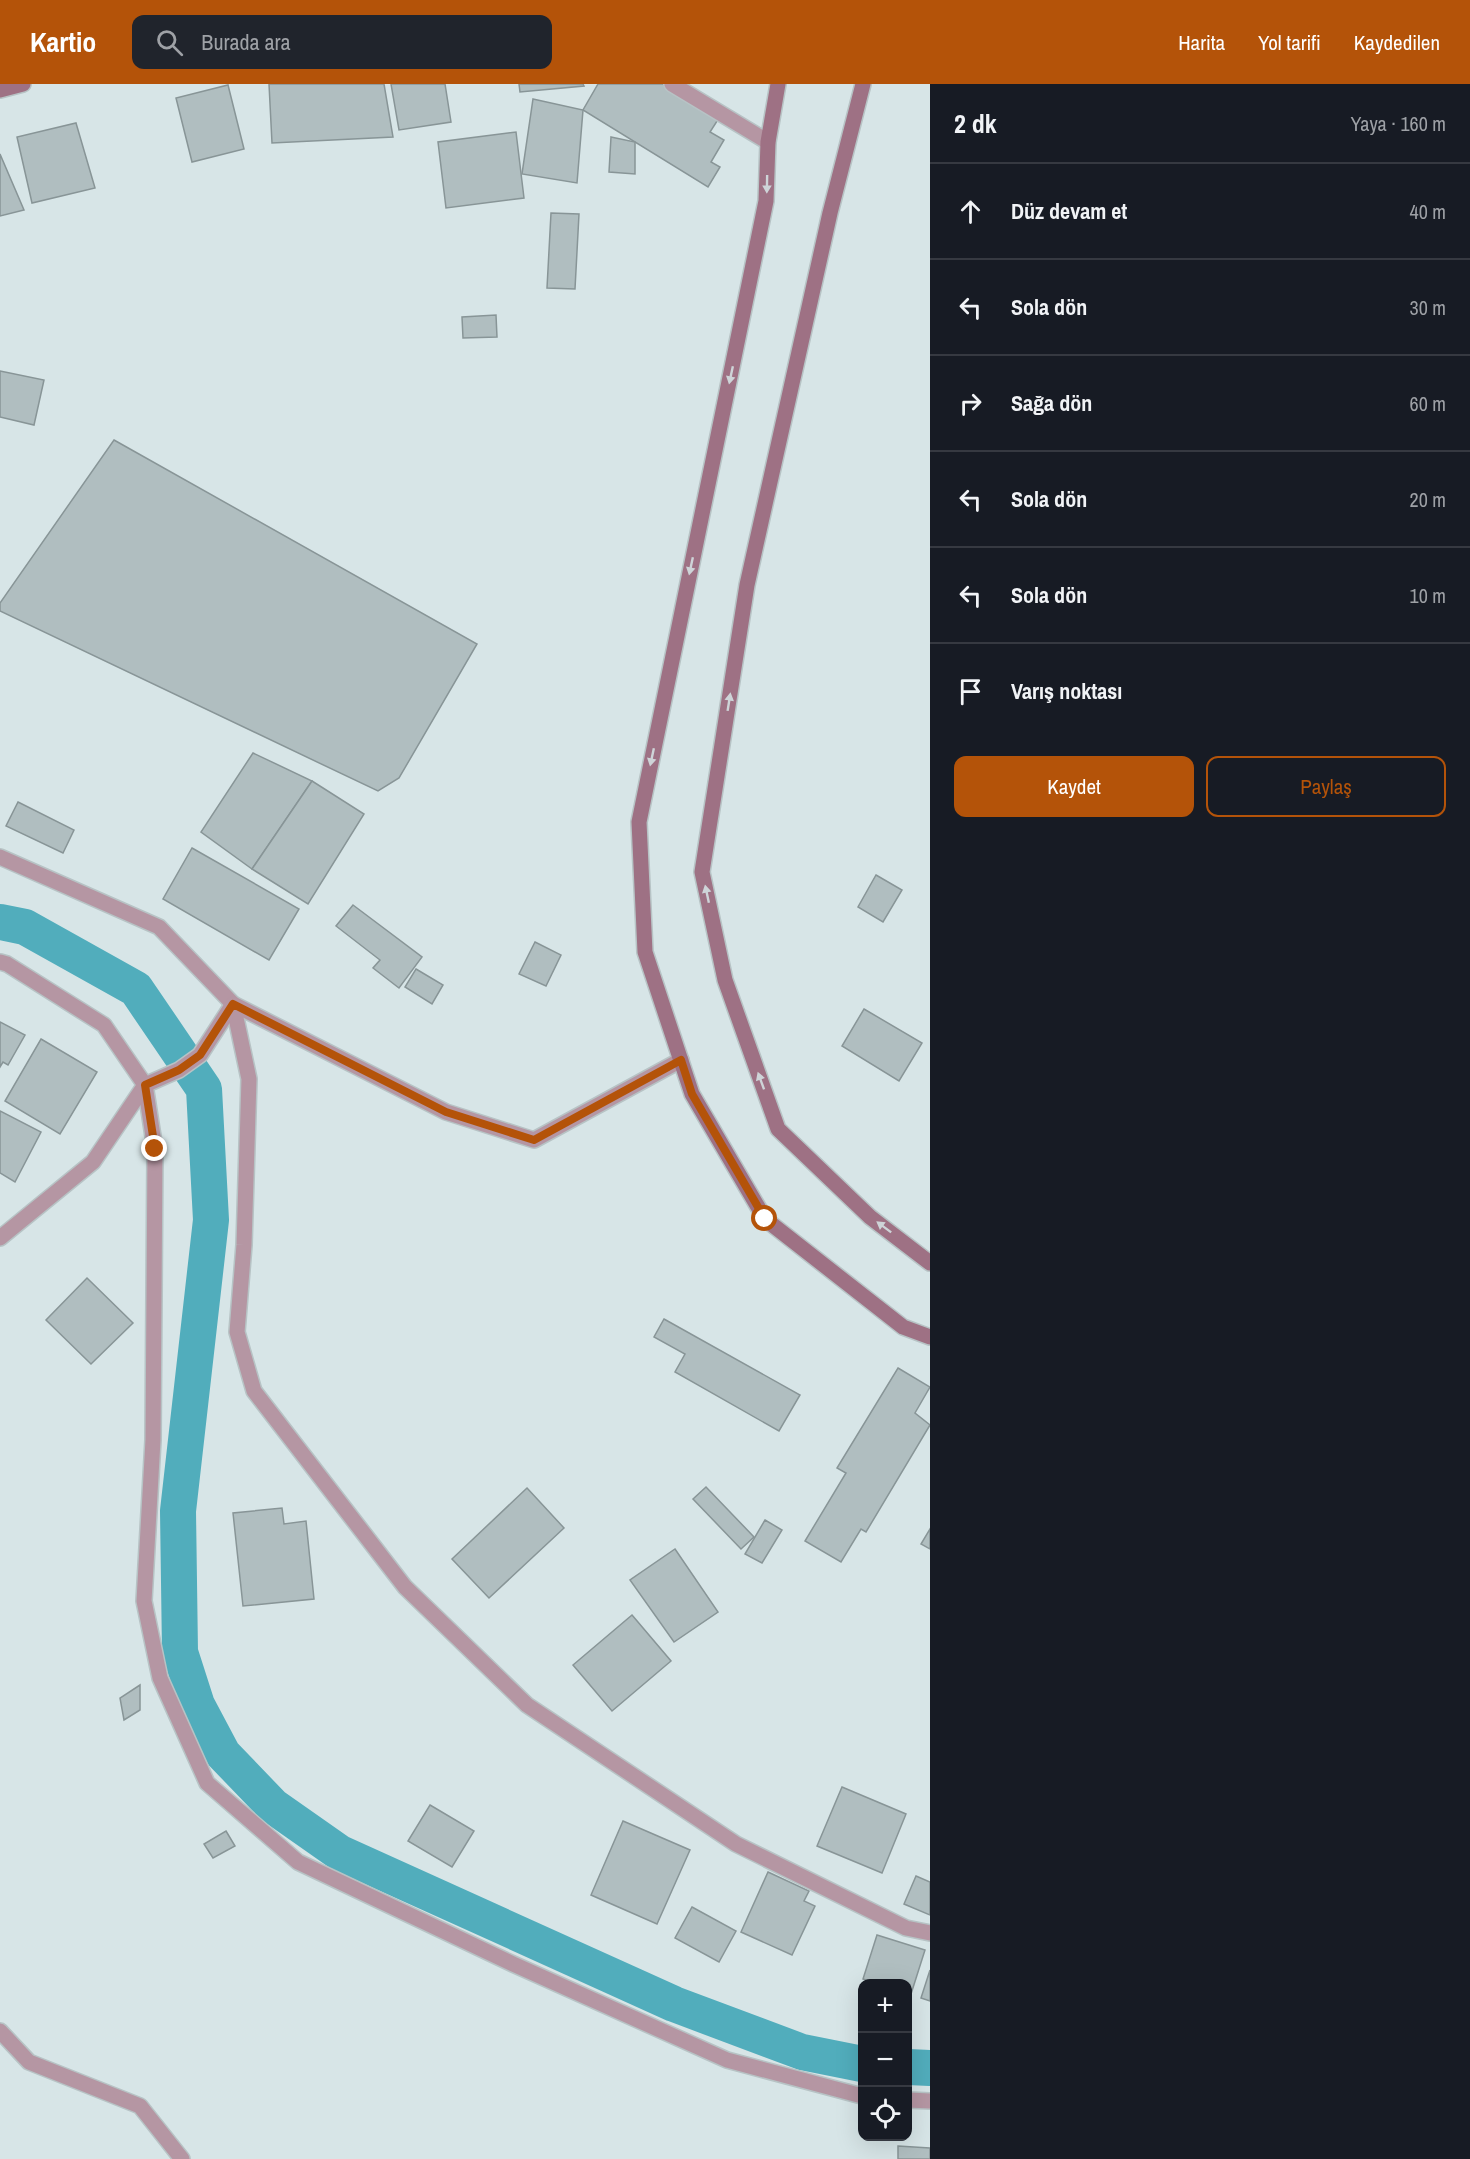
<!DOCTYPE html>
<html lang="tr">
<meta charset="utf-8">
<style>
body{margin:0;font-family:"Archivo Narrow",sans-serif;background:#20242c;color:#f1f3f6}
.controls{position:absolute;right:18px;bottom:18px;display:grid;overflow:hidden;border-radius:12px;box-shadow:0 6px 24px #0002}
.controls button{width:54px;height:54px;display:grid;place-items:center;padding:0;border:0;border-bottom:2px solid #363941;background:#171b24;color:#f1f3f6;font:30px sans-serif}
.stop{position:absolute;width:18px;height:18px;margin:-14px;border:4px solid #b45309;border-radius:50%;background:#fff}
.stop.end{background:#b45309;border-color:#fff;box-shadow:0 2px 6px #0008}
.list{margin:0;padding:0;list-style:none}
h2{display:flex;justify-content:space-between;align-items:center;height:78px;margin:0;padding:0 24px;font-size:26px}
h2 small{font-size:20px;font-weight:400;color:#9ea1a6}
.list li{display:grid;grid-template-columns:39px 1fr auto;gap:18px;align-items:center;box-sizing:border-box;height:96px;padding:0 24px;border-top:2px solid #363941}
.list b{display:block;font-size:22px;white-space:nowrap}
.list em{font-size:20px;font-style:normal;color:#9ea1a6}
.actions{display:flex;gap:12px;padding:18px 24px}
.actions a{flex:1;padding:14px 0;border:2px solid #b45309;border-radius:12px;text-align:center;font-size:21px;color:#b45309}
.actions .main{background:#b45309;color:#fff}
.icon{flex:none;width:33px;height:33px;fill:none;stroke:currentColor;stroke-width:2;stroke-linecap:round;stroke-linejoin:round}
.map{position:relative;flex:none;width:930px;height:2075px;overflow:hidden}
header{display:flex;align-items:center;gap:36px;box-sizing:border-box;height:84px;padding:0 30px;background:#b45309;color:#fff}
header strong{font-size:28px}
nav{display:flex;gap:33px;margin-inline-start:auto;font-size:21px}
.search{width:420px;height:54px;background:#20242c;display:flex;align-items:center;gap:15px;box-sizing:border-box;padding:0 21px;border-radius:12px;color:#9ea1a6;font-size:22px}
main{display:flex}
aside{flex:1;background:#171b24}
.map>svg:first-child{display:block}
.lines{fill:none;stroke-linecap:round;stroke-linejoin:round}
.canal{stroke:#51adbc;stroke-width:36}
.building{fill:#b0bec0;stroke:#889597;stroke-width:1.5}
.minor-casing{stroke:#b7c3c5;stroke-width:18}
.secondary-casing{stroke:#b7c3c5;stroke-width:18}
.minor{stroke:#b596a3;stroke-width:15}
.secondary{stroke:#9e7184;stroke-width:15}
.oneway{fill:#ced4d8}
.route{stroke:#b45309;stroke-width:8}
</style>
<header>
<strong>Kartio</strong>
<div class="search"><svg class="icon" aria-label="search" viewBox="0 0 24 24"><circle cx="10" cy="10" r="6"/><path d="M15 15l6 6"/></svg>Burada ara</div>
<nav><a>Harita</a><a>Yol tarifi</a><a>Kaydedilen</a></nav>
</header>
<main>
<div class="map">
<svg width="930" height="2075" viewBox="0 0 930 2075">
<rect width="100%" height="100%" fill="#d7e5e7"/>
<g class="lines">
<g class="canal">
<path d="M0 838 25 843 136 905 204 1005 211 1136 178 1427 180 1568 197 1621 223 1670 273 1722 340 1769 674 1920 802 1968 862 1980"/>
<path d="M908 1983 930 1984"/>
</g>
</g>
<g class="building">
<path d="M269 0H384L393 53 272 59Z"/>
<path d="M391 0H445L451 38 399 46Z"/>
<path d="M519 0H583L584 2 520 8Z"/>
<path d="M598 0H663L719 34 710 48 724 56 711 78 720 83 708 103 583 26Z"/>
<path d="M228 1 244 65 192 78 176 14Z"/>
<path d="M533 15 583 26 577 99 522 90Z"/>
<path d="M76 39 95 104 32 119 17 53Z"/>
<path d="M516 48 524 114 446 124 438 58Z"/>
<path d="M611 53 635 58V90L609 88Z"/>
<path d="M0 70 24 126 0 132Z"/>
<path d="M551 129 579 130 575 205 547 204Z"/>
<path d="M496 231 497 253 463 254 462 233Z"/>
<path d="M0 287 44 296 34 341 0 333Z"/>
<path d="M114 356 477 560 399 694 378 707 0 527V519Z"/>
<path d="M253 669 312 697 252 785 201 748Z"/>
<path d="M312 697 364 730 308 820 252 785Z"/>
<path d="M18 718 74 746 63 769 6 742Z"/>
<path d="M192 764 299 825 269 876 163 815Z"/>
<path d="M876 791 902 806 883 838 858 823Z"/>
<path d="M353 821 422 873 399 904 373 884 380 876 336 842Z"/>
<path d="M535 858 561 871 546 902 519 890Z"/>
<path d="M416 885 443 901 432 920 405 903Z"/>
<path d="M864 925 922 959 899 997 842 962Z"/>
<path d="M0 938 25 951 8 981 3 978 0 983Z"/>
<path d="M41 955 97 988 60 1050 5 1017Z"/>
<path d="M0 1027 41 1048 15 1098 0 1089Z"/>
<path d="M87 1194 133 1239 91 1280 46 1236Z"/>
<path d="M664 1235 800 1311 779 1347 675 1288 685 1270 654 1253Z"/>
<path d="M898 1284 930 1303 915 1329 930 1341 866 1448 861 1445 841 1478 805 1457 846 1389 837 1384Z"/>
<path d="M706 1403 754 1453 741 1465 693 1415Z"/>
<path d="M527 1404 564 1444 489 1514 452 1475Z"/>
<path d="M282 1424 284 1440 306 1437 314 1515 243 1522 233 1429Z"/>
<path d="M765 1436 782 1446 762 1479 745 1470Z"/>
<path d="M930 1445V1465L921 1460Z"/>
<path d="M675 1465 718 1528 674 1558 630 1496Z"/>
<path d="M632 1531 671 1577 612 1627 573 1581Z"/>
<path d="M140 1601V1626L124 1636 120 1614Z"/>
<path d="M842 1703 906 1730 882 1789 817 1762Z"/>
<path d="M430 1721 474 1747 452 1783 408 1757Z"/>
<path d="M623 1737 690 1766 657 1840 591 1811Z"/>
<path d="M226 1747 235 1762 213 1774 204 1760Z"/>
<path d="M768 1788 809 1807 804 1817 815 1822 792 1871 741 1848Z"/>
<path d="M916 1792 930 1798V1831L904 1820Z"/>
<path d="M692 1823 736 1847 719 1878 675 1854Z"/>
<path d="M877 1851 925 1866 911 1910 908 1909V1900H878L863 1895Z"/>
<path d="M930 1886V1917L921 1914Z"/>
<path d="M898 2062 930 2064V2075H898Z"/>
</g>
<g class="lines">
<g class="minor-casing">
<g id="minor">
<path d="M672 0 768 58"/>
<path d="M0 773 159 843 233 920 249 995 244 1161 237 1248 254 1307 405 1503 527 1621 736 1760 906 1844 930 1849"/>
<path d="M0 878 7 880 104 941 145 1001 155 1065 153 1356 144 1517 160 1594 207 1699 298 1778 513 1880 727 1976 862 2012"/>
<path d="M0 1154 93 1078 145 1001 179 986 200 971 233 920 446 1028 534 1056 681 976"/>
<path d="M0 1947 29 1978 140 2022 182 2075"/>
<path d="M908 2016 930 2017"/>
</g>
</g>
<g class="secondary-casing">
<g id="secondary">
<path d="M778 0 768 58 766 117 639 738 645 868 692 1010 765 1135 903 1243 930 1253"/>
<path d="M863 0 830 129 747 501 702 788 725 896 778 1045 870 1133 930 1179"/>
<path d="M0 6 23 0"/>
</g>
</g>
<use href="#minor" class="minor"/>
<use href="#secondary" class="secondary"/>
</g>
<defs><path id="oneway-solid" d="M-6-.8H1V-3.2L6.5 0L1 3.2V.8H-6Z" transform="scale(1.5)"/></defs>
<g class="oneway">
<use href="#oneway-solid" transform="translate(767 100) rotate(91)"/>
<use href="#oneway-solid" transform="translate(731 291) rotate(102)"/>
<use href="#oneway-solid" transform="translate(691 482) rotate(102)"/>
<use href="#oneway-solid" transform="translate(729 618) rotate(-81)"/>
<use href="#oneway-solid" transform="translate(652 673) rotate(102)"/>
<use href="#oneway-solid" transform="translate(707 810) rotate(-102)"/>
<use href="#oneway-solid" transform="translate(761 997) rotate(-110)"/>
<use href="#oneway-solid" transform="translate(884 1143) rotate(-143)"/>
</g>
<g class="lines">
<path class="route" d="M155 1065 145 1001 179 986 200 971 233 920 446 1028 534 1056 681 976 692 1010 765 1135"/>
</g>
</svg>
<div class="controls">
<button>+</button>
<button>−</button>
<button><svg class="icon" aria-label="locate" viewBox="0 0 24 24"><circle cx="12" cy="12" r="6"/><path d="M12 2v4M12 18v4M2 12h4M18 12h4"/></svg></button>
</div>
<div class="stop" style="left:765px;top:1135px"></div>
<div class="stop end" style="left:155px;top:1065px"></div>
</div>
<aside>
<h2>2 dk<small>Yaya · 160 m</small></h2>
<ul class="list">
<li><svg class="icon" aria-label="ahead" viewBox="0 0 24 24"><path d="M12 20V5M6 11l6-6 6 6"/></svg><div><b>Düz devam et</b></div><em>40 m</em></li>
<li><svg class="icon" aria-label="left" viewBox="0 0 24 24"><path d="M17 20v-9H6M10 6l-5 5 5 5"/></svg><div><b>Sola dön</b></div><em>30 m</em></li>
<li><svg class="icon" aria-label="right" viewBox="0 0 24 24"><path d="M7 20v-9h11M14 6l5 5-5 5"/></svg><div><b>Sağa dön</b></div><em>60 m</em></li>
<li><svg class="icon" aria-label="left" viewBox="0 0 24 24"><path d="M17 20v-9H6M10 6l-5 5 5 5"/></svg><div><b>Sola dön</b></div><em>20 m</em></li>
<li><svg class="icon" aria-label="left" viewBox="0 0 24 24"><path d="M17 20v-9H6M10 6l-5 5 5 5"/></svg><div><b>Sola dön</b></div><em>10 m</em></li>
<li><svg class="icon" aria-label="arrive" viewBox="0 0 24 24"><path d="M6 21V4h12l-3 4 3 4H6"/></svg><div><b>Varış noktası</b></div></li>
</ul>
<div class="actions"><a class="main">Kaydet</a><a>Paylaş</a></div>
</aside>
</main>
